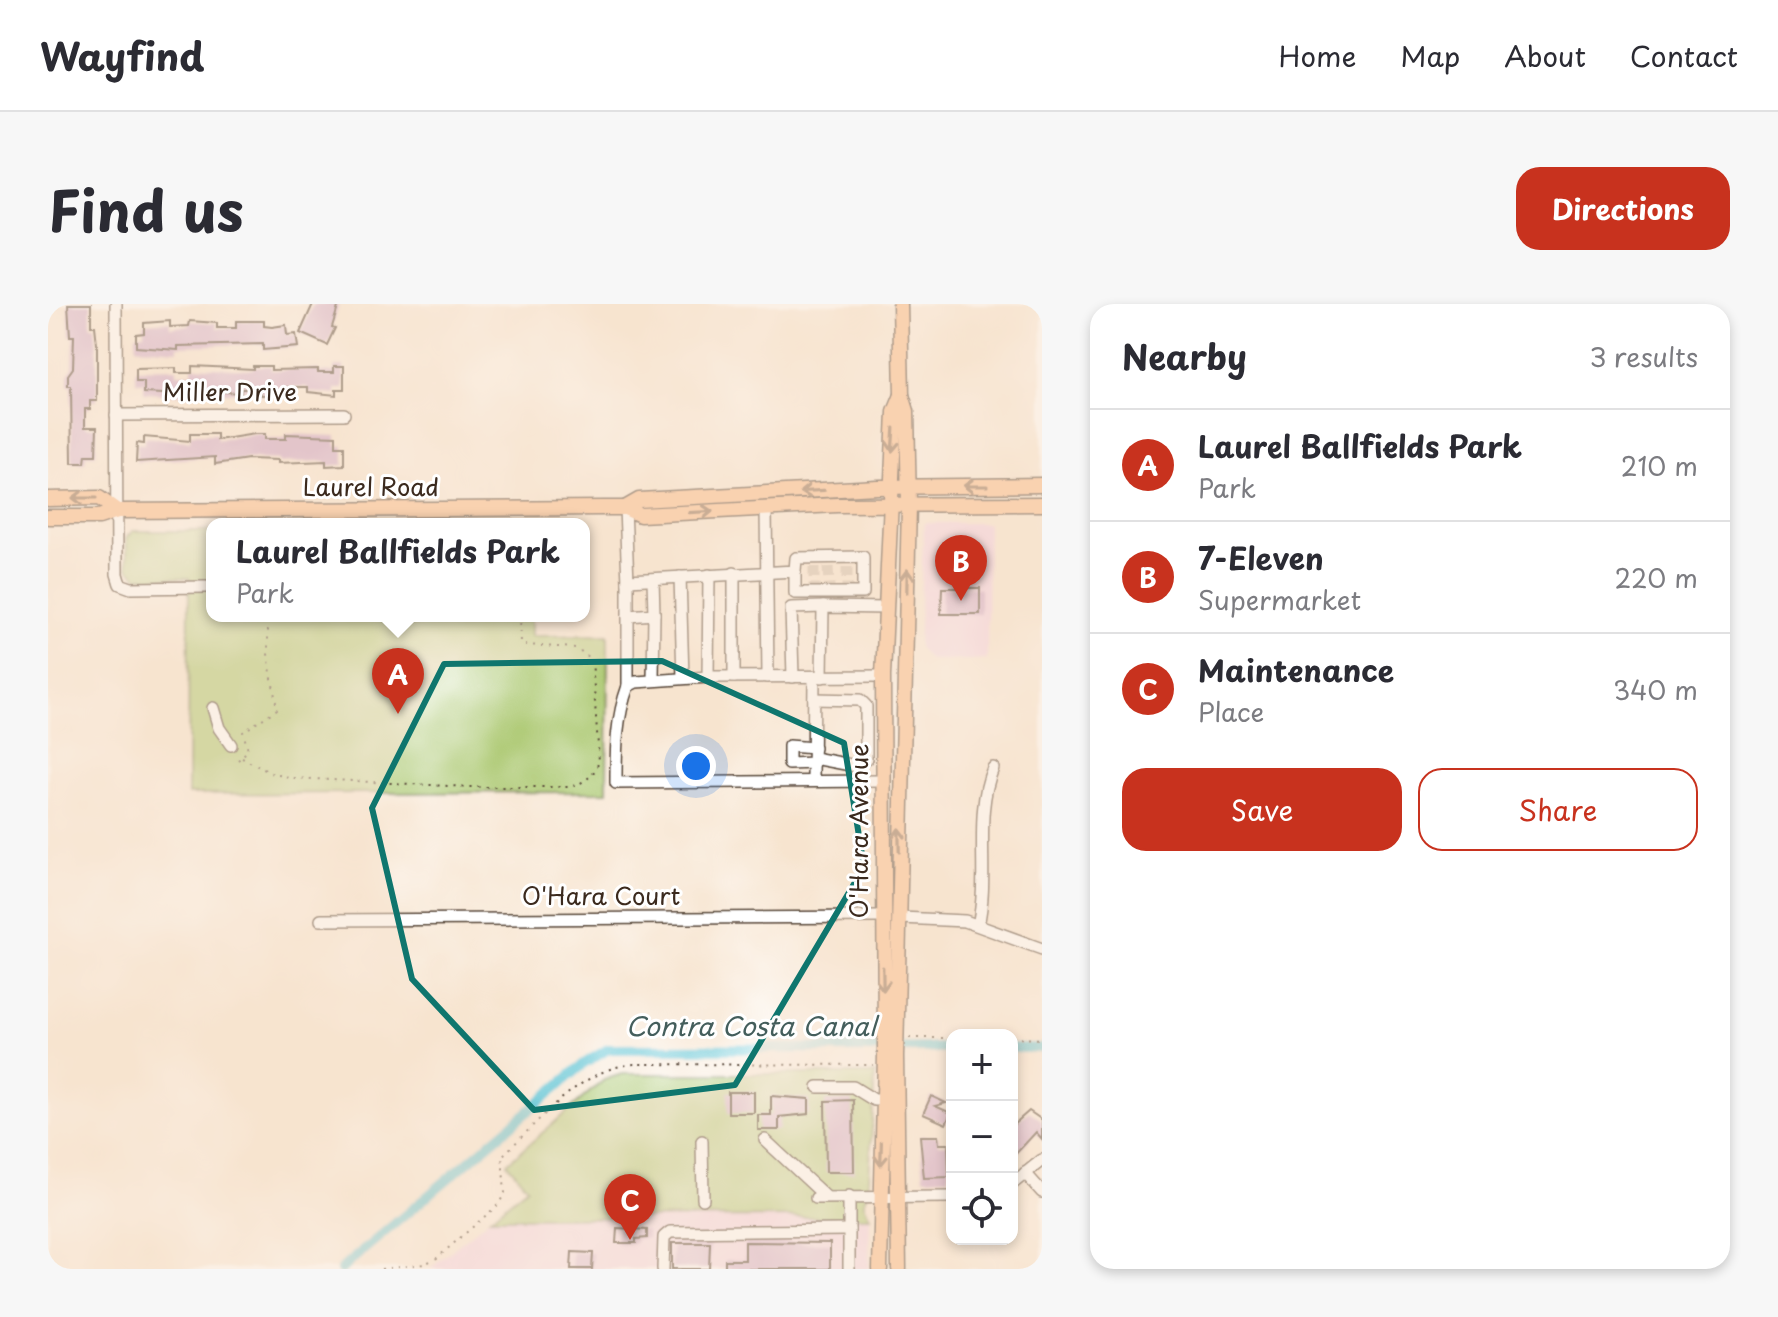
<!DOCTYPE html>
<meta charset="utf-8">
<style>
body{margin:0;font-family:"Playpen Sans",sans-serif;background:#f7f7f7;color:#2b2b33}
.controls{position:absolute;right:24px;bottom:24px;display:grid;overflow:hidden;border-radius:16px;box-shadow:0 4px 12px #0003}
.controls button{width:72px;height:72px;display:grid;place-items:center;padding:0;border:0;border-bottom:2px solid #e1e1e2;background:#fff;color:#2b2b33;font:40px sans-serif}
.you{position:absolute;left:648px;top:462px;width:28px;height:28px;margin:-20px;border:6px solid #fff;border-radius:50%;background:#1a73e8;box-shadow:0 0 0 12px #1a73e833}
.badge{display:grid;place-items:center;width:52px;height:52px;border-radius:50%;background:#c8321e;color:#fff;font-size:26px;font-weight:700}
.pin{position:absolute;translate:-50% -66px;filter:drop-shadow(0 2px 4px #0008)}
.pin::after{content:'';position:absolute;top:42px;width:28px;height:24px;background:inherit;clip-path:polygon(0 0,100% 0,50% 100%)}
.popup{position:absolute;left:158px;top:214px;width:384px;height:104px;box-sizing:border-box;display:grid;place-content:center;border-radius:16px;background:#fff;filter:drop-shadow(0 2px 6px #0005);font-size:26px;white-space:nowrap;color:#7c7c81}
.popup b{font-size:30px;color:#2b2b33}
.popup::after{content:'';position:absolute;left:50%;top:100%;margin-left:-16px;border:16px solid transparent;border-top-color:#fff}
.list{margin:0;padding:0;list-style:none}
h2{display:flex;justify-content:space-between;align-items:center;height:104px;margin:0;padding:0 32px;font-size:34px}
h2 small{font-size:26px;font-weight:400;color:#7c7c81}
.list li{display:grid;grid-template-columns:52px 1fr auto;gap:24px;align-items:center;box-sizing:border-box;height:112px;padding:0 32px;border-top:2px solid #e1e1e2}
.list b{display:block;font-size:30px;white-space:nowrap}
.list p{margin:0;font-size:26px;white-space:nowrap;color:#7c7c81}
.list em{font-size:26px;font-style:normal;color:#7c7c81}
.actions{display:flex;gap:16px;padding:24px 32px}
.actions a{flex:1;padding:18px 0;border:2px solid #c8321e;border-radius:24px;text-align:center;font-size:28px;color:#c8321e}
.actions .main{background:#c8321e;color:#fff}
.icon{flex:none;width:44px;height:44px;fill:none;stroke:currentColor;stroke-width:2;stroke-linecap:round;stroke-linejoin:round}
.map{position:relative;flex:none;width:994px;height:965px;overflow:hidden;border-radius:24px}
header{display:flex;align-items:center;gap:48px;box-sizing:border-box;height:112px;padding:0 40px;background:#fff;border-bottom:2px solid #e1e1e2}
header strong{font-size:38px}
nav{display:flex;gap:44px;margin-inline-start:auto;font-size:28px}
.intro{display:flex;align-items:center;justify-content:space-between;box-sizing:border-box;height:192px;padding:0 48px}
h1{margin:0;font-size:56px}
.button{padding:20px 36px;border-radius:24px;background:#c8321e;color:#fff;font-size:28px;font-weight:700}
main{display:flex;gap:48px;padding:0 48px}
aside{flex:1;background:#fff;border-radius:24px;box-shadow:0 4px 12px #0003}
.map>svg:first-child{display:block}
.built{fill:#f2cfe2}
.park{fill:#aac76e;stroke:#727846;stroke-width:2}
.lines{fill:none;stroke-linecap:round;stroke-linejoin:round}
.canal{stroke:#54bfcf;stroke-width:10}
.building{fill:#cba0c4}
.minor-tunnel{stroke:#d1bfac;stroke-width:11;stroke-dasharray:11 5.5;stroke-linecap:butt}
.minor-casing{stroke:#574639;stroke-width:14}
.major-casing{stroke:#574639;stroke-width:17}
.path{stroke:#574639;stroke-width:2;stroke-dasharray:2 6;stroke-linecap:butt}
.minor{stroke:#fff;stroke-width:11}
.major{stroke:#fabc8b;stroke-width:14}
.oneway{stroke:#916c4f}
.marked{fill:none;stroke:#0f766e;stroke-width:6;stroke-linejoin:round}
.labels{text-anchor:middle;stroke-width:6;stroke-linejoin:round;paint-order:stroke}
.street-label{font-size:24px;fill:#3b2a1e;stroke:#fff}
.water-label{font-size:26px;font-style:italic;fill:#445e5c;stroke:#fff}
</style>
<header>
<strong>Wayfind</strong>
<nav><a>Home</a><a>Map</a><a>About</a><a>Contact</a></nav>
</header>
<div class="intro"><h1>Find us</h1><a class="button">Directions</a></div>
<main>
<div class="map">
<svg width="994" height="965" viewBox="0 0 994 965">
<rect width="100%" height="100%" fill="#fff"/>
<filter id="ink" filterUnits="userSpaceOnUse"><feTurbulence type="fractalNoise" baseFrequency=".0125" numOctaves="2"/><feDisplacementMap in="SourceGraphic" scale="16" xChannelSelector="R" yChannelSelector="G"/><feConvolveMatrix kernelMatrix="1 2 1 2 8 2 1 2 1" color-interpolation-filters="sRGB"/></filter>
<filter id="wash" filterUnits="userSpaceOnUse"><feTurbulence type="fractalNoise" baseFrequency=".006" numOctaves="4" result="noise"/><feDisplacementMap in="SourceGraphic" scale="32" xChannelSelector="R" yChannelSelector="G"/><feGaussianBlur stdDeviation="1.8" result="paint"/><feColorMatrix in="noise" values="0 0 0 0 0 0 0 0 0 0 0 0 0 0 0 0 0 1.4 0 .05"/><feComposite in="paint" operator="in"/></filter>
<g filter="url(#wash)">
<rect width="100%" height="100%" fill="#f7e4cf"/>
<g class="built">
<path d="M876 219H940L939 356H881L870 343Z"/>
<path d="M822 913 821 965H382L442 914Z"/>
</g>
<g class="park">
<path d="M85 227H164V312H483V332L560 331 559 488 140 490 141 274 90 273 80 264 78 234Z"/>
<path d="M574 770H827L821 876 816 900 822 913 442 914 479 883 459 859 556 776Z"/>
</g>
<g class="lines">
<g class="canal">
<path d="M964 744H994"/>
<path d="M293 965 536 760 560 745 904 744"/>
</g>
</g>
<g id="blocks">
<g class="building">
<path d="M20 0H43V22H47L49 40V97H42V105H37V123H49L48 151H38L37 159H24L23 82H20V71L25 64 26 32H22Z"/>
<path d="M265 0H291L284 23 287 24 279 41 252 29Z"/>
<path d="M122 17V23L141 22 142 17 169 19V24H188V17H216V22L224 23 238 21 239 31 248 30 250 43 215 46V40L130 42V46L88 43V30L96 29V19Z"/>
<path d="M144 62 205 65V62H223V66L270 65V68H286V62H296V85H288V91L260 88V83H240V91H213V85H193V89L145 86 146 91H135L96 89V78H88V65L128 64V69H144Z"/>
<path d="M142 130H169V136L207 130H217V135H238V130L288 132V142H296V161L278 162V157L230 159V156L200 155 167 160V153L88 158 89 139 96 140V133L142 137Z"/>
<path d="M894 284H932V310H893Z"/>
<rect x="680" y="788" width="26" height="21"/>
<path d="M723 792 761 795V810L731 813V826H710V811H723Z"/>
<path d="M883 792 898 799 887 802 903 809 898 820 875 810Z"/>
<path d="M805 796 806 868H778L777 797Z"/>
<path d="M981 807 994 816V835L988 828 964 854V822Z"/>
<path d="M872 832H890L891 840H900L901 873 876 874Z"/>
<path d="M569 924 599 926V934L588 935V939H568Z"/>
<path d="M697 938 782 939V965H677V956H697Z"/>
<path d="M624 939H662L661 965H624Z"/>
<path d="M524 948 545 949 544 965H523Z"/>
</g>
</g>
</g>
<g filter="url(#ink)">
<use href="#blocks" fill-opacity="0" stroke="#574639" stroke-width="2"/>
<g class="lines">
<g class="minor-tunnel">
<path d="M766 263V283"/>
<path d="M780 263 781 282"/>
<path d="M799 263V282"/>
</g>
<g class="minor-casing">
<g id="minor">
<path d="M68 0 69 270 72 280 83 284 158 283"/>
<path d="M68 111 296 110"/>
<path d="M577 204 580 278"/>
<path d="M718 205 720 373"/>
<path d="M686 269V373"/>
<path d="M632 273 635 374"/>
<path d="M580 312 606 310 605 275"/>
<path d="M660 373 661 271"/>
<path d="M745 373 743 304 775 303"/>
<path d="M774 373 775 303 838 304"/>
<path d="M605 375 606 310"/>
<path d="M580 382V276L747 267V289H815V253L748 254 747 267"/>
<path d="M165 404 171 424 183 441"/>
<path d="M766 444 741 442V460L766 459"/>
<path d="M766 454 808 462 818 455V402L812 396 766 395"/>
<path d="M765 477 766 374"/>
<path d="M834 477 568 479C568 444 568 415 580 382L588 378 660 373 835 372"/>
<path d="M853 614 917 617 994 645"/>
<path d="M273 616 834 613"/>
<path d="M930 621C942 570 925 511 945 464"/>
<path d="M770 783H805L826 796H835"/>
<path d="M717 836 777 892"/>
<path d="M654 837 655 895"/>
<path d="M977 869 994 888"/>
<path d="M964 880 994 856"/>
<path d="M768 894 904 893"/>
<path d="M615 965 616 933 622 928 801 926"/>
<path d="M801 965V892"/>
</g>
</g>
<g class="major-casing">
<g id="major">
<path d="M0 195 51 194 69 207"/>
<path d="M577 204 591 196 829 183 994 181"/>
<path d="M0 213H51L69 207 556 204H577L592 211 789 201 994 200"/>
<path d="M832 965 837 751 835 372 847 108 854 91"/>
<path d="M851 965 848 752 861 201 859 107 854 91 852 0"/>
</g>
</g>
<g class="path">
<path d="M194 454 225 470 246 474 421 483H523C537 478 546 472 551 457L544 355 528 344 477 341 473 338 472 312"/>
<path d="M190 456 200 446 195 428 229 405 220 350V312"/>
<path d="M861 734H904"/>
<path d="M964 734 994 735"/>
<path d="M333 965 376 960 389 954 450 901 457 889 454 852C492 817 532 764 586 760L825 761"/>
</g>
<use href="#minor" class="minor"/>
<use href="#major" class="major"/>
</g>
<defs><path id="oneway-shaft" d="M-6 0H5M1.5-3L5.5 0L1.5 3" fill="none" stroke-width="1.6" stroke-linecap="round" stroke-linejoin="round" transform="scale(2)"/></defs>
<g class="oneway">
<use href="#oneway-shaft" transform="translate(845 136) rotate(94)"/>
<use href="#oneway-shaft" transform="translate(927 182) rotate(180)"/>
<use href="#oneway-shaft" transform="translate(764 187) rotate(177)"/>
<use href="#oneway-shaft" transform="translate(36 194) rotate(180)"/>
<use href="#oneway-shaft" transform="translate(653 208) rotate(-3)"/>
<use href="#oneway-shaft" transform="translate(859 277) rotate(-89)"/>
<use href="#oneway-shaft" transform="translate(851 536) rotate(-91)"/>
<use href="#oneway-shaft" transform="translate(835 675) rotate(89)"/>
<use href="#oneway-shaft" transform="translate(833 850) rotate(92)"/>
</g>
</g>
<path d="M0 0H994V965H0ZM614 357 796 439 816 563 687 781 486 806 364 675 324 504 396 360Z" fill="#f7e4cf" fill-opacity=".55" fill-rule="evenodd"/>
<path class="marked" d="M614 357 796 439 816 563 687 781 486 806 364 675 324 504 396 360Z"/>
<g class="labels">
<g class="street-label">
<text x="182" y="97">Miller Drive</text>
<text x="323" y="192">Laurel Road</text>
<text transform="translate(812 527) rotate(-90)" y="8">O'Hara Avenue</text>
<text x="553" y="601">O'Hara Court</text>
</g>
<g class="water-label">
<text x="703" y="732">Contra Costa Canal</text>
</g>
</g>
</svg>
<div class="controls">
<button>+</button>
<button>−</button>
<button><svg class="icon" aria-label="locate" viewBox="0 0 24 24"><circle cx="12" cy="12" r="6"/><path d="M12 2v4M12 18v4M2 12h4M18 12h4"/></svg></button>
</div>
<div class="you"></div>
<div class="pin badge" style="left:350px;top:410px">A</div>
<div class="popup"><b>Laurel Ballfields Park</b>Park</div>
<div class="pin badge" style="left:913px;top:297px">B</div>
<div class="pin badge" style="left:582px;top:936px">C</div>
</div>
<aside>
<h2>Nearby<small>3 results</small></h2>
<ul class="list">
<li><span class="badge">A</span><div><b>Laurel Ballfields Park</b><p>Park</p></div><em>210 m</em></li>
<li><span class="badge">B</span><div><b>7-Eleven</b><p>Supermarket</p></div><em>220 m</em></li>
<li><span class="badge">C</span><div><b>Maintenance</b><p>Place</p></div><em>340 m</em></li>
</ul>
<div class="actions"><a class="main">Save</a><a>Share</a></div>
</aside>
</main>
